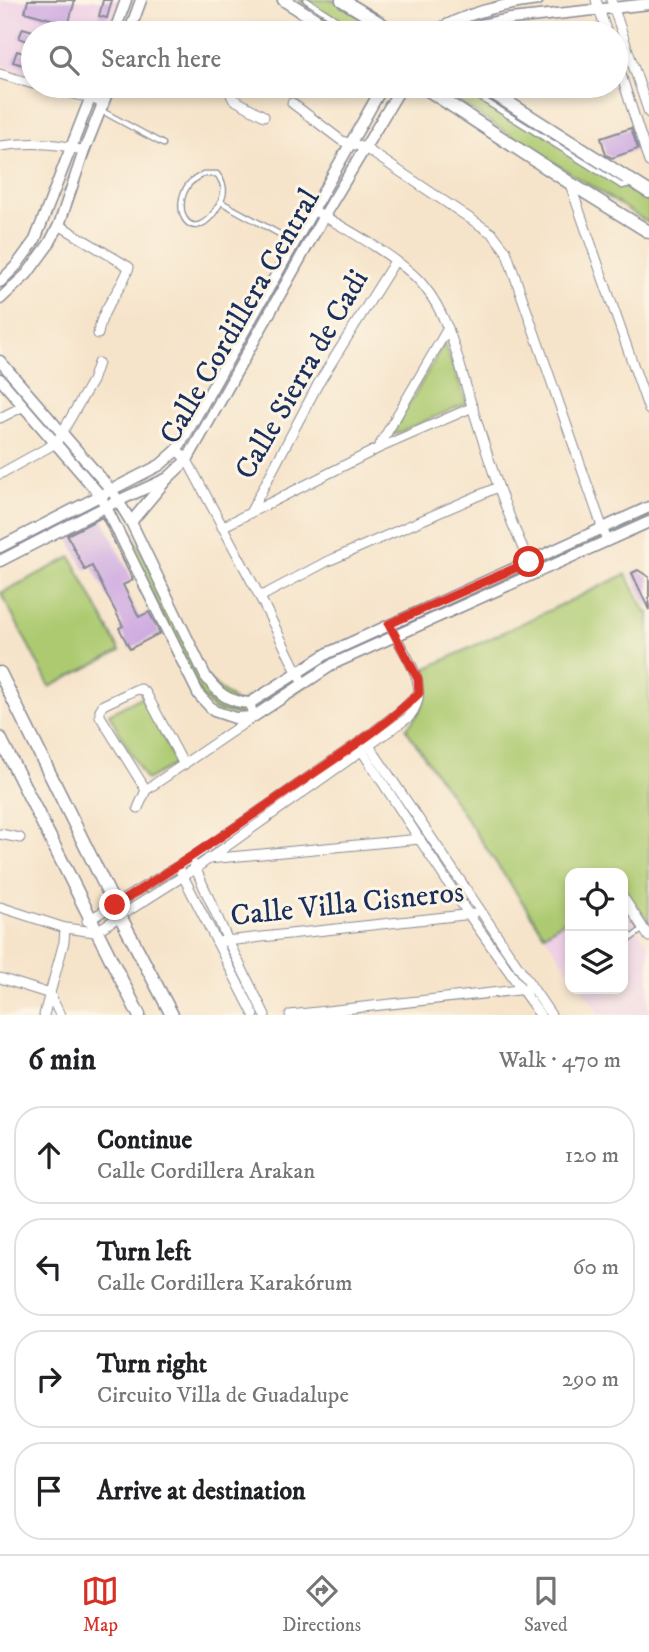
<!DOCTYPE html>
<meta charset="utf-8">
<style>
body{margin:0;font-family:"IM FELL DW Pica",serif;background:#f2f2f2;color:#202124}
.controls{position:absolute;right:21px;bottom:21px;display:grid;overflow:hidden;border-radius:14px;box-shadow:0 4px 10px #0003}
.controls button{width:63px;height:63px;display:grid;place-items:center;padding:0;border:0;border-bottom:2px solid #e0e0e0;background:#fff;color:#202124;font:35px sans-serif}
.stop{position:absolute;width:21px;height:21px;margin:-16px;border:5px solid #d93025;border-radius:50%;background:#fff}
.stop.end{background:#d93025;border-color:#fff;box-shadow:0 2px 7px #0008}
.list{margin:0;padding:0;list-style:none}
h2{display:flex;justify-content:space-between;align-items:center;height:91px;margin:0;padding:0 28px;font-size:30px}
h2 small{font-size:23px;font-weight:400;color:#757577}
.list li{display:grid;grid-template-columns:46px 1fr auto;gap:21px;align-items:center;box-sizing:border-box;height:98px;margin:0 14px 14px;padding:0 14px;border:2px solid #e0e0e0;border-radius:28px}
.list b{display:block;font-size:26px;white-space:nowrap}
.list p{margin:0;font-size:23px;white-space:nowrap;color:#757577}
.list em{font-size:23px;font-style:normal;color:#757577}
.icon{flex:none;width:38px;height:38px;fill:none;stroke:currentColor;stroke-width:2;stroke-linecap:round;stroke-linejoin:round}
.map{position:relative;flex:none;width:649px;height:1015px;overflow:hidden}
.search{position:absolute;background:#fff;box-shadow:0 4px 10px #0003;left:21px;right:21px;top:21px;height:77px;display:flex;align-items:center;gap:18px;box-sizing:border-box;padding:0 24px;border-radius:38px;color:#757577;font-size:26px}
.sheet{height:539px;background:#fff}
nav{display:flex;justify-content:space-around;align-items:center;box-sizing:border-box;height:98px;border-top:2px solid #e0e0e0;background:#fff;font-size:19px;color:#757577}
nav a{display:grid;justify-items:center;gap:4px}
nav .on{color:#d93025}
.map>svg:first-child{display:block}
.built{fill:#efd0e6}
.green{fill:#adca71;stroke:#647c68;stroke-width:2}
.building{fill:#cface1}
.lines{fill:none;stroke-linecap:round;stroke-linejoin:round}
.service-casing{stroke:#888a94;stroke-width:7}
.minor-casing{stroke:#888a94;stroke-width:11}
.tertiary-casing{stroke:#888a94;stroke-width:13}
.secondary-casing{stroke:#888a94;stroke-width:15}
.service{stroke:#fff;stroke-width:4.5}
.minor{stroke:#fff;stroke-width:9}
.tertiary{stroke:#fff;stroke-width:10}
.secondary{stroke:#fff;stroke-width:12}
.route{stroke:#d93025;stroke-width:9}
.labels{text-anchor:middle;stroke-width:6;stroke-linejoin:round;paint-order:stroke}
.street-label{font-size:30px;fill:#1b2f5e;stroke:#fcf5e5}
</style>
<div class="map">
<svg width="649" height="1015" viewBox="0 0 649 1015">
<rect width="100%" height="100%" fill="#fcf5e5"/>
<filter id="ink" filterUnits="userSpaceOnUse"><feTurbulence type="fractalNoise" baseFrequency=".0143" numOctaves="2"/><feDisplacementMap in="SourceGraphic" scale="14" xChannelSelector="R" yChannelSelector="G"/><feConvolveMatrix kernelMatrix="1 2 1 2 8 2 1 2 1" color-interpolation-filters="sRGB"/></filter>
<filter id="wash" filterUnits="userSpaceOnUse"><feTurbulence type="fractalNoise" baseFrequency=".00686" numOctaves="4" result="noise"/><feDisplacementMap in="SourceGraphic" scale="28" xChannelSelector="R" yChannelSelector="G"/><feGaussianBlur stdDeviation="1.57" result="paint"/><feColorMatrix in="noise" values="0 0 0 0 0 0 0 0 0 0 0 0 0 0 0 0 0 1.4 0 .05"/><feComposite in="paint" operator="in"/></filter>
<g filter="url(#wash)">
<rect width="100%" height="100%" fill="#f6e4ca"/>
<g class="built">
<path d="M0 0H121L110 33H33V74L8 68 0 62Z"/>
<path d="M623 907 649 946V1015H600L582 989H623Z"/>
<path d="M570 917V972L544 934Z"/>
</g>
<g class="green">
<path d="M298 0H334L386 33H350Z"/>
<path d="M433 86H469L649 200V223Z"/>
<path d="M444 343 467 403 391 436Z"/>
<path d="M118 504 203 675 238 704 331 652 649 509V519L393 634 253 717 214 710 200 694 111 507Z"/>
<path d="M71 557 120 651 50 687 1 593Z"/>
<path d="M626 574 646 612H649V922L623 888V873H570V917L544 934 406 729C421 712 434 693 421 671Z"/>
<path d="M141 697 177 763 146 780 109 714Z"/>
</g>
<g id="blocks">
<g class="building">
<path d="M28 0H75L66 33H55L58 21 25 12Z"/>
<path d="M103 0H112L107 18 99 16Z"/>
<path d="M23 28 33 31V43L19 38Z"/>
<path d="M17 51 33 56V68L13 62Z"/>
<path d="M631 128 638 149 612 158 606 155 601 138Z"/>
<path d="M102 517 133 580 123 585 139 617 149 612 160 633 130 649 119 628 123 626 92 566 85 570 67 535Z"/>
<path d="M638 570 649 577V610L632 573Z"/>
</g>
</g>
</g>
<g filter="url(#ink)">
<use href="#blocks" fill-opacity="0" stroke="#888a94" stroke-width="2"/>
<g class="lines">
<g class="service-casing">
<g id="service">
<path d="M306 0 357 33"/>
<path d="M461 86 622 186 630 184"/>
<path d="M102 111 163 144"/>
<path d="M203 174H217C225 185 226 193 219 205 192 251 169 209 189 184 192 180 199 177 203 174Z"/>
<path d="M221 202 294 242"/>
<path d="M623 928 629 939"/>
<path d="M623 944 643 929"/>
</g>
</g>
<g class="minor-casing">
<g id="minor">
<path d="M596 0 607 33"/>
<path d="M611 0 649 113"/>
<path d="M305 33 314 19"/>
<path d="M616 59 649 162"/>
<path d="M0 74 33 84"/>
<path d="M40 86 91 98 104 104"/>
<path d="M227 86 233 99 264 116"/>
<path d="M292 103 342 141 365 148 493 234 506 251 607 541"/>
<path d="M0 146C28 142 57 142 84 151"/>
<path d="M570 184 649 410"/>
<path d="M313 210C343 227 402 259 423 285 450 317 459 364 471 403 489 460 507 519 535 573"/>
<path d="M59 225 129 267C122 291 102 305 98 334"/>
<path d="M0 418 22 407"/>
<path d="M378 448 448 328"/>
<path d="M177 450 187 460 260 597 303 684"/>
<path d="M0 474 56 443 92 381 98 363"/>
<path d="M251 511 318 384 395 261"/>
<path d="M222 527 377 449 473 407"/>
<path d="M260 597 326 562 498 487"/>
<path d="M366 741 551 1015"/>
<path d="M360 748 469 915 540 1015"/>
<path d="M146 790 253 717 250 703"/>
<path d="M138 808 146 790 100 716V710L103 705 135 690 141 689 146 693 184 765"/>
<path d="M0 834 20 838"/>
<path d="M208 859 420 839"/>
<path d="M194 865 229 943 265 1015"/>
<path d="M181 872 254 1015"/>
<path d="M623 897 649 937"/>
<path d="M0 907 65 928 95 932 196 868 409 717C435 686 402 653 389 624"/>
<path d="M87 921 190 859 364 739 403 709 418 694"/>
<path d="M217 942 473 914"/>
<path d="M0 978 50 994 60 1015"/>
<path d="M44 1015 64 942 65 928"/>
<path d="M290 1015 528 989"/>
</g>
</g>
<g class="tertiary-casing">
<g id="tertiary">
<path d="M114 33 126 0"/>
<path d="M129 33 141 0"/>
<path d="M432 33C466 13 499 5 538 0"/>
<path d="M461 33 475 26 511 19 649 4"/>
<path d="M0 282 16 266 35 240 95 86"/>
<path d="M0 299 27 274 49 244 59 225 84 151 110 86"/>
<path d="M0 361 112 491 131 522 206 677C219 694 228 702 250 703L328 653 649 507"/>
<path d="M0 379 100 495 199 695 214 711 235 718 253 717 335 663 649 522"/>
<path d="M131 522 167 479"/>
<path d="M0 547 160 465 177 450 383 86"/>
<path d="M0 561 107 506 168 478 187 460 324 216 402 86"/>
</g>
</g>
<g class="secondary-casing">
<g id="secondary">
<path d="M284 0 337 33"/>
<path d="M342 0 396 33"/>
<path d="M422 86 570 183 649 232"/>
<path d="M482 86 649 192"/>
<path d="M0 673 121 918 172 1015"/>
<path d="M0 738 139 1015"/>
</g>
</g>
<use href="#service" class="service"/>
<use href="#minor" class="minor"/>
<use href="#tertiary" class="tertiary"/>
<use href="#secondary" class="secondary"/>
</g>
</g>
<g class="lines" filter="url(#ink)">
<path class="route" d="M115 905C180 866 241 823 304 780 343 753 385 727 419 693L418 679 389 624 529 562"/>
</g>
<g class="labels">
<g class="street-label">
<text transform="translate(239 316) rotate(-60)" y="10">Calle Cordillera Central</text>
<text transform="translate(301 374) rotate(-60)" y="10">Calle Sierra de Cadi</text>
<text transform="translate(347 903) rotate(-6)" y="10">Calle Villa Cisneros</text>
</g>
</g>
</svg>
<div class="controls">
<button><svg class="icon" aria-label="locate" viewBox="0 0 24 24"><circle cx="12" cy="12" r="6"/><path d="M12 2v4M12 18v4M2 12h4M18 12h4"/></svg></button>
<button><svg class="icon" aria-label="layers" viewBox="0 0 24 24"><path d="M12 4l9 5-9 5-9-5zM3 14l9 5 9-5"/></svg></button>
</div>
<div class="stop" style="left:529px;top:562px"></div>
<div class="stop end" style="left:115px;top:905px"></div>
<div class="search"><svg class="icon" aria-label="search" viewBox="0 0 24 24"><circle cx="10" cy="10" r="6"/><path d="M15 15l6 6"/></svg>Search here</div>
</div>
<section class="sheet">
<h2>6 min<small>Walk · 470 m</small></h2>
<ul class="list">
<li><svg class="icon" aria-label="ahead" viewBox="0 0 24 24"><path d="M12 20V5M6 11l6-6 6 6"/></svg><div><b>Continue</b><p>Calle Cordillera Arakan</p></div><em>120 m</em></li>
<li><svg class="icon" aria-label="left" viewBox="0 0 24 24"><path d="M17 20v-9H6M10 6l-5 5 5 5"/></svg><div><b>Turn left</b><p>Calle Cordillera Karakórum</p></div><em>60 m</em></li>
<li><svg class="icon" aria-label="right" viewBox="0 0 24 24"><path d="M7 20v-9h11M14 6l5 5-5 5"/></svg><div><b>Turn right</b><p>Circuito Villa de Guadalupe</p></div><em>290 m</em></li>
<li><svg class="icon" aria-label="arrive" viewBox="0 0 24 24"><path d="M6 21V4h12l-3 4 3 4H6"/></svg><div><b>Arrive at destination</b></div></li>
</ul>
</section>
<nav>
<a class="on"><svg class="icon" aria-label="map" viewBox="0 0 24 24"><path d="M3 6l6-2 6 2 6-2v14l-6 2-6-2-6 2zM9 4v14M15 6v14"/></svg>Map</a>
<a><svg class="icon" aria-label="directions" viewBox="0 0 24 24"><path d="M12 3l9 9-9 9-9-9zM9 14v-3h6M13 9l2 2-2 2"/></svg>Directions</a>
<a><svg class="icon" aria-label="saved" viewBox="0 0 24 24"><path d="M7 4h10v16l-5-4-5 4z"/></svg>Saved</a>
</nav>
